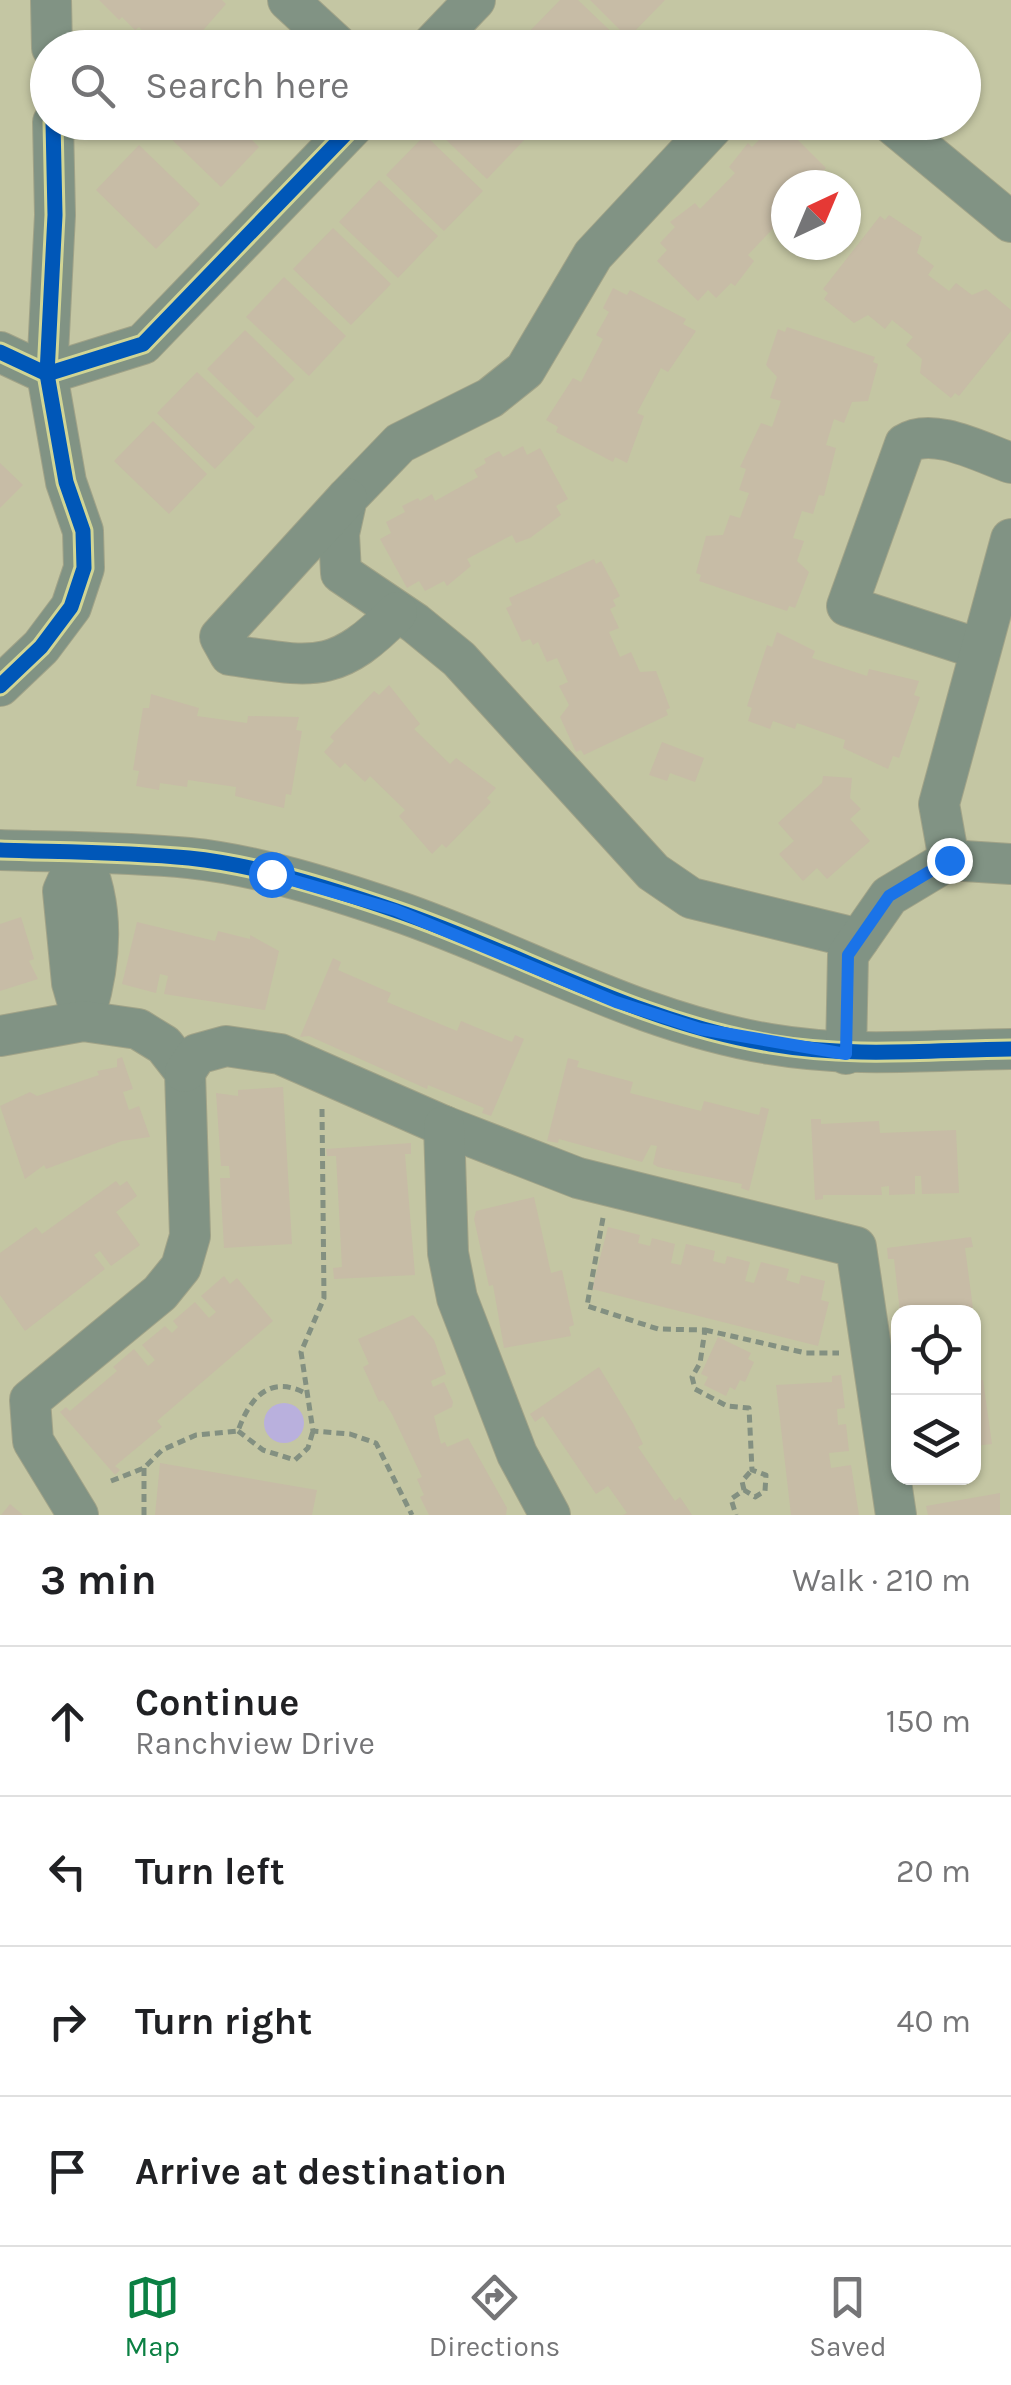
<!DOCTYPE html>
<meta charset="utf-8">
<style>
body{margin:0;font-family:Karla,sans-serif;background:#f6f6f6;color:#202124}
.controls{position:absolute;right:30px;bottom:30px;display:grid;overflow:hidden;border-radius:20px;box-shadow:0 2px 8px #0004}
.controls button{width:90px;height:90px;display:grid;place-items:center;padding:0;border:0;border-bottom:2px solid #e0e0e0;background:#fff;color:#202124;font:50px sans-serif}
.compass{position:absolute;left:771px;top:170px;width:90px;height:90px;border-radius:50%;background:#fff;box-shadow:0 2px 8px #0004;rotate:44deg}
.stop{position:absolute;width:30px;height:30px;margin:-22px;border:8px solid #1a73e8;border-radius:50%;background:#fff}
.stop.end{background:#1a73e8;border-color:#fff;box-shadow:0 2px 10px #0008}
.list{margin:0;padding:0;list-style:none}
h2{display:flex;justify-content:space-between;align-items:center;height:130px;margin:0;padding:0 40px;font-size:42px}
h2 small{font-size:32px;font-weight:400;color:#757577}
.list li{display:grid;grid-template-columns:65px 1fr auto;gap:30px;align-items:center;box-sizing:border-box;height:150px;padding:0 40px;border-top:2px solid #e0e0e0}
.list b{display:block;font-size:38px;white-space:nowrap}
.list p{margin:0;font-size:32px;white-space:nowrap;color:#757577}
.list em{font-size:32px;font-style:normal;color:#757577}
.icon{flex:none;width:55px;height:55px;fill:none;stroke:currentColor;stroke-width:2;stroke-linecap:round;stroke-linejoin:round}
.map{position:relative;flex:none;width:1011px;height:1515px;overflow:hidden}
.search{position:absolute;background:#fff;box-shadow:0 2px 8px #0004;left:30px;right:30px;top:30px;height:110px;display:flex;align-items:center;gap:25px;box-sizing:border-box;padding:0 35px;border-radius:55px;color:#757577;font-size:38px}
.sheet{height:730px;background:#fff}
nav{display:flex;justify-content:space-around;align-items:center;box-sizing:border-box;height:140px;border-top:2px solid #e0e0e0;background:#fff;font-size:28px;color:#757577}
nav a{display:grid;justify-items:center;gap:5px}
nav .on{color:#0b8043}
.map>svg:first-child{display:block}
.water{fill:#b9b0dd}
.building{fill:#c7bca6}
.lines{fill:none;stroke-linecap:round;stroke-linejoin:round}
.minor-casing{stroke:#a1a388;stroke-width:42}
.path{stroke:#839081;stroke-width:5;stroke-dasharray:8 5;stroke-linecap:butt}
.minor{stroke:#819384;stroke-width:40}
.cycleway-casing{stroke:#d1d594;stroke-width:21}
.cycleway{stroke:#0057b8;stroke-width:15}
.route{stroke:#1a73e8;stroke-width:12}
</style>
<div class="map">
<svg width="1011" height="1515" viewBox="0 0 1011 1515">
<rect width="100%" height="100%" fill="#c4c6a3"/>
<circle class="water" cx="284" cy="1423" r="20"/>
<g class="building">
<path d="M99 0H222L226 4 191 44 182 36 178 40 185 48H149L144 43 150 38 139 27 135 30 122 17 119 20Z"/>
<path d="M560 0H578L623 43 619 48H543L528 33Z"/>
<path d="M590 0H665L628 38Z"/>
<path d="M165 122H234L259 147 221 187 160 128Z"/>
<path d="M256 122H283L270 136Z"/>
<path d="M449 122H509L526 138 487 179 439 133Z"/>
<path d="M525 122H551L538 135Z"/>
<path d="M786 128 826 168 816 178 824 185H786V223L782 219 748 255 754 261 735 286 731 283 716 298 708 290 698 301 657 261 667 250 660 243 675 227 670 222 695 203 700 209 735 173 729 167 748 143 752 147 768 131 776 139Z"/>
<path d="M425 135 483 191 444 231 386 175Z"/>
<path d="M139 145 200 204 156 249 96 190Z"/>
<path d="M379 180 438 236 398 278 339 222Z"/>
<path d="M889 215 922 237 917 253 934 266 928 275 949 291 956 283 972 295 986 289 1011 310V331L959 396 955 393 951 398 920 373 922 359 906 345 913 337 892 320 885 329 868 315 854 323 824 299 828 293 823 289 880 216 885 220Z"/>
<path d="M333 228 391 284 351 325 293 269Z"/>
<path d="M284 277 346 336 309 376 246 317Z"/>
<path d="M613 288 627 295 630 290 686 319 683 324 696 331 668 372 661 368 637 413 644 416 627 463 615 457 613 462 556 432 558 427 546 420 573 378 581 382 603 339 596 335 609 312 603 308Z"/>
<path d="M787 327 875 357 873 362 878 364 868 401 852 402 844 423 834 419 826 445 836 448 824 496 819 495 813 514 802 511 793 538 804 541 797 561 809 572 795 608 789 606 787 611 699 581 701 575 696 573 706 536 723 535 730 515 740 518 749 493 739 490 746 469 740 467 761 423 772 427 781 401 770 398 777 377 766 365 778 329 785 332Z"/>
<path d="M245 330 295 379 257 418 207 369Z"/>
<path d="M197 372 255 427 215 469 157 413Z"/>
<path d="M153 421 207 474 169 514 114 461Z"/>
<path d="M523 446 527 455 540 448 568 499 556 506 561 515 530 538 516 543 512 535 467 559 471 566 447 586 444 581 425 591 419 581 407 588 380 539 391 533 386 522 405 512 402 506 418 498 420 501 432 494 435 501 478 477 474 470 486 463 484 459 499 451 503 457Z"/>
<path d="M0 463 23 485 0 508Z"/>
<path d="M594 559 596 564 601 561 620 596 613 600 616 606 610 609 619 628 609 632 620 657 631 652 640 672 656 671 670 708 666 710 668 715 584 755 581 750 576 752 560 717 569 705 559 686 568 682 557 658 547 662 538 642 533 645 530 639 522 642 506 608 512 605 509 598Z"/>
<path d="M777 632 815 651 812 658 867 676 869 669 919 681 914 695 920 697 899 758 893 756 888 769 843 748 845 740 797 723 795 729 773 721 770 729 748 721 752 708 747 706 767 645 772 647Z"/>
<path d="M389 685 420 724 414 729 450 764 456 758 496 788 487 798 491 802 446 848 442 844 432 854 399 816 405 810 370 776 365 782 345 763 340 768 324 752 334 741 330 737 374 691 379 695Z"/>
<path d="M151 694 199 708 197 716 247 723 248 716 299 717 296 730 302 731 291 795 286 794 284 808 235 796 236 787 188 780 187 787 160 783 159 790 136 786 139 771 133 770 143 708H149Z"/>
<path d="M662 742 704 758 695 782 670 773 667 781 649 775Z"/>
<path d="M823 776 852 778 850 798 861 809 850 819 870 841 827 879 817 868 803 881 779 854 794 841 778 823 822 783Z"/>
<path d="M21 917 34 959 29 961 38 979 0 991V924Z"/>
<path d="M137 922 215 941 218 931 250 939V935L279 951 265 1010 164 994 168 976 160 974 156 993 122 984Z"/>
<path d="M333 958 341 962 338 970 391 993 387 1002 457 1031 461 1021 512 1042 515 1035 524 1039 491 1116 482 1113 484 1108 428 1085 427 1089 309 1036 300 1037Z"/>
<path d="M122 1057 133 1089 123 1092 129 1110 139 1106 150 1137 122 1141 46 1169 44 1165 25 1179 0 1106 30 1092 37 1096 99 1075 97 1071 117 1067V1059Z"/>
<path d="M568 1058 579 1061 577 1067 633 1082 630 1093 701 1111 704 1101 759 1115 761 1107 769 1109 749 1191 741 1188 742 1184 658 1167 653 1164 657 1146 651 1145 642 1162 559 1139 558 1143 547 1141Z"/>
<path d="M283 1087 292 1244 224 1248 220 1178H230L229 1166H221L216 1093 238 1096V1090Z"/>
<path d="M811 1119H821V1124L879 1121 880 1133 956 1130 959 1193 922 1194 921 1176H915V1194L889 1195V1186L881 1187 882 1195H823V1199L815 1200Z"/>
<path d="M411 1143V1154H405L415 1275 334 1279 333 1268 342 1267 336 1156H327L326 1149Z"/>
<path d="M116 1181 120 1186 127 1181 137 1196 116 1212 140 1245 111 1266 100 1251 94 1255 105 1269 25 1331 0 1295V1253L36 1227 42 1234Z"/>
<path d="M534 1197 551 1273 562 1270 574 1325 569 1327 571 1336 504 1348 493 1285 489 1286 474 1219 476 1211Z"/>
<path d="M608 1227 640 1235 638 1243 650 1246 652 1238 675 1244 671 1263 681 1265 686 1244 715 1251 713 1261 725 1264 727 1256 750 1262 745 1281 754 1283 761 1262 789 1269 786 1280 799 1284 801 1275 825 1281 821 1300 829 1302 818 1346 592 1289Z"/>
<path d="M971 1237 973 1247 965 1248 973 1308 963 1312H900L894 1259H888L887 1248Z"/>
<path d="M224 1276 230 1284 237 1278 273 1321 157 1421 162 1427 115 1466 120 1470 115 1475 60 1412 66 1407 70 1411 117 1371 113 1367 134 1349 148 1366 155 1360 142 1345 165 1326 172 1333 178 1327 173 1321 195 1302 209 1318 216 1312 201 1296Z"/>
<path d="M413 1315 434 1340 446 1374 431 1381 433 1387 444 1382 453 1402 452 1407 434 1416 441 1444 445 1442 447 1447 468 1438 507 1508 506 1515H429L420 1497 424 1495 417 1479 422 1477 392 1414 383 1400 379 1402 363 1367 369 1364 358 1339Z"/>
<path d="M718 1337 751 1353 748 1359 754 1362 745 1382 740 1380 735 1390 730 1387 726 1396 704 1385 708 1377 701 1374Z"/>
<path d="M599 1367 634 1425 643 1444 638 1447 675 1501 680 1497 692 1515H623L627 1513 608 1486 596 1494 543 1416 535 1422 530 1414Z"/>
<path d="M841 1375 845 1408 837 1409 838 1425 846 1424 849 1451 829 1453 831 1468 851 1465 859 1515H791L776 1385 832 1382V1376Z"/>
<path d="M983 1380 992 1444 974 1446V1381Z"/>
<path d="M160 1463 317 1490 312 1515H155Z"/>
<path d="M1000 1493V1515H928L926 1506Z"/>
<path d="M10 1504 23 1515H1Z"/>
</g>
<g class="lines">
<g class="minor-casing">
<g id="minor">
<path d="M51 0 52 48"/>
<path d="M288 0 340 48"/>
<path d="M429 48 475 0"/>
<path d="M717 122 593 255 525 370 490 398 400 443 347 498 339 534 341 573 415 623 459 659 653 872 691 898 859 939"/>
<path d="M890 122 1011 222"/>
<path d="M0 352 47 374 143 344 357 122"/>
<path d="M347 498 220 637 230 655C313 667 335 676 397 612"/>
<path d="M979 649 847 606 905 444C933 426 982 453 1011 463"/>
<path d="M0 686 41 647 71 607 84 568 83 531 66 482 47 374 55 215 53 122"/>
<path d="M0 850C63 852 126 852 189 858 257 865 329 888 394 910 521 953 636 1022 770 1044 851 1058 930 1050 1011 1049"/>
<path d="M80 853C106 906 101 966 83 1021L72 983 63 891Z"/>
<path d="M949 860 939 804 1011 539"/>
<path d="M0 1036 83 1021 138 1029 164 1045 185 1072 190 1236 181 1267 160 1293 30 1400 33 1441 78 1515"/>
<path d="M846 1054 848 955 889 896 949 860 1011 864"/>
<path d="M185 1072 197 1054 226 1046 280 1054 444 1126 578 1178 856 1247 896 1515"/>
<path d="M444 1126 448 1253 457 1298 517 1454 550 1515"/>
</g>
</g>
<g class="path">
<path d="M322 1109 324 1298 301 1352 313 1431 350 1434 376 1443 412 1515"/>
<path d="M603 1218 587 1306 658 1329 705 1330 700 1363 692 1377 695 1389 727 1406 749 1408 752 1470 766 1475 765 1491 755 1497 744 1490 731 1499 736 1515"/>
<path d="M705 1330 806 1353H839"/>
<path d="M238 1431 263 1450 295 1460 308 1448 313 1431"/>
<path d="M111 1481 144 1468 162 1450 196 1435 238 1431C250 1397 270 1374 307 1394"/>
<path d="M744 1490 742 1481 752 1470"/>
<path d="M144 1515V1468"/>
</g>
<use href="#minor" class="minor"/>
<g class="cycleway-casing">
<g id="cycleway">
<path d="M0 352 47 374 143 344 357 122"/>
<path d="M0 686 41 647 71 607 84 568 83 531 66 482 47 374 55 215 53 122"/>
<path d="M0 850C63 852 126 852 189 858 257 865 329 888 394 910 521 953 636 1022 770 1044 851 1058 930 1050 1011 1049"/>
</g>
</g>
<use href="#cycleway" class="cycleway"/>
</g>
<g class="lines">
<path class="route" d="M271 874 395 910 616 1002 700 1029 846 1054 848 955 889 896 949 860"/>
</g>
</svg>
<div class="controls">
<button><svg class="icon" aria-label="locate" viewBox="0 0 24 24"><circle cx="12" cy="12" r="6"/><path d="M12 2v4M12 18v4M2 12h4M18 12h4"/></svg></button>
<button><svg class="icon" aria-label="layers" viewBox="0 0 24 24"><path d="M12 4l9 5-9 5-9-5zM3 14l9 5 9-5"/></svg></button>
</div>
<svg class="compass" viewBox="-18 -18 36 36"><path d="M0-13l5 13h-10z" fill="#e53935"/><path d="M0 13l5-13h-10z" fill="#757577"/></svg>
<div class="stop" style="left:271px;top:874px"></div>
<div class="stop end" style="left:949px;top:860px"></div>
<div class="search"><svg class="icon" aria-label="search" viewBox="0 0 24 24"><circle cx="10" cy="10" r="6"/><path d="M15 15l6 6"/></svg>Search here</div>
</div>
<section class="sheet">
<h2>3 min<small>Walk · 210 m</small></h2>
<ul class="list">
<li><svg class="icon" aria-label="ahead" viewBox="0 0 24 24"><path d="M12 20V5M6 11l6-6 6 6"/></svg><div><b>Continue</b><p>Ranchview Drive</p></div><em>150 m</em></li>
<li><svg class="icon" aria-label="left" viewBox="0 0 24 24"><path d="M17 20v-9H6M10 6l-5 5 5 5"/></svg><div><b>Turn left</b></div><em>20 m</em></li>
<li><svg class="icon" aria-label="right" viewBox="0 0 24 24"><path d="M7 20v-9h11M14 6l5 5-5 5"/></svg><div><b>Turn right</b></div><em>40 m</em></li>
<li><svg class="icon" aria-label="arrive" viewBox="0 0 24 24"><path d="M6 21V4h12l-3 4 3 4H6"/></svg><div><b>Arrive at destination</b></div></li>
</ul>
</section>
<nav>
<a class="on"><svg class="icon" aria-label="map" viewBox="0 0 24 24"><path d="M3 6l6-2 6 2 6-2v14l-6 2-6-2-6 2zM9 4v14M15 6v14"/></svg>Map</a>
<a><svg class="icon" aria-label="directions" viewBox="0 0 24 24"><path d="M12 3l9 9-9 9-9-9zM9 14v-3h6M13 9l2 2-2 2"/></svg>Directions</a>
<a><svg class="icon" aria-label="saved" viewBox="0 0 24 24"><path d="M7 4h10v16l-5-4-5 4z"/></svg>Saved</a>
</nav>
